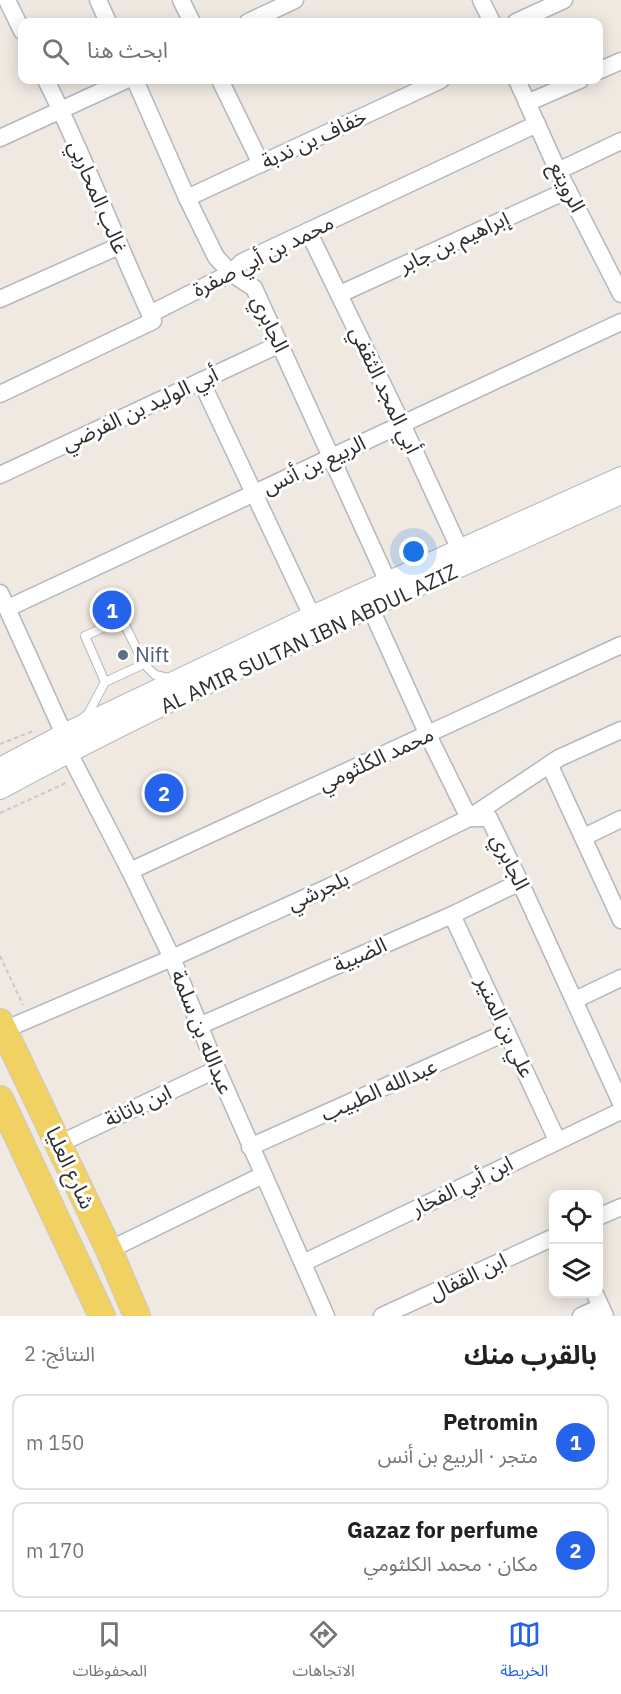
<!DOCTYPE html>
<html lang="ar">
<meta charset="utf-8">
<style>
body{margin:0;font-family:"IBM Plex Sans","Noto Sans Arabic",sans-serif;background:#f6f6f6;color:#202124;direction:rtl}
.controls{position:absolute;right:18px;bottom:18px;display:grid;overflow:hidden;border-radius:12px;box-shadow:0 3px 15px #0003}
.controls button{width:54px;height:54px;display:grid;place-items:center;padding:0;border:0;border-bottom:2px solid #e0e0e0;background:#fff;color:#202124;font:30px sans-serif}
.you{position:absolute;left:414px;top:552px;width:21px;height:21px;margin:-15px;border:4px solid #fff;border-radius:50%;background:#1a73e8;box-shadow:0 0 0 9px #1a73e833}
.badge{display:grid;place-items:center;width:39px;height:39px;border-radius:50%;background:#2563eb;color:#fff;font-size:20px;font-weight:700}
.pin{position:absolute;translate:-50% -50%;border:3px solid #fff;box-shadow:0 2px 6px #0006}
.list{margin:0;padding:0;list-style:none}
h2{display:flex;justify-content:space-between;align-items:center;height:78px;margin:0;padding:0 24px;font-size:26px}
h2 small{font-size:20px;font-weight:400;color:#757577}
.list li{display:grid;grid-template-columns:39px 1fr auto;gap:18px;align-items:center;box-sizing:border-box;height:96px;margin:0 12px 12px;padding:0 12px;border:2px solid #e0e0e0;border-radius:12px}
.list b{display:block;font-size:22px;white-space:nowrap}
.list p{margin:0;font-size:20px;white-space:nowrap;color:#757577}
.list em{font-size:20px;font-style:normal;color:#757577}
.icon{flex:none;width:33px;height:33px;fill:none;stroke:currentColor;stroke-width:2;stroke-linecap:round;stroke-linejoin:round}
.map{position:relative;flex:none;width:621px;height:1316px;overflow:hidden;direction:ltr}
.search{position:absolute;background:#fff;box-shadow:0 3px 15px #0003;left:18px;right:18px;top:18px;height:66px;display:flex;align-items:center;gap:15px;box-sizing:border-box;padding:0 21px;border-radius:12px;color:#757577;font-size:22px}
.sheet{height:294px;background:#fff}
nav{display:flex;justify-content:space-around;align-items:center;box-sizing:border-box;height:84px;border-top:2px solid #e0e0e0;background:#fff;font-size:16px;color:#757577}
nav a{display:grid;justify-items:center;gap:3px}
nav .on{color:#2563eb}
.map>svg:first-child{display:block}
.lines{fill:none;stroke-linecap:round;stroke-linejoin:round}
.service-casing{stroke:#b4b7c1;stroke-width:10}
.minor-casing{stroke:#b4b7c1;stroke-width:19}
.tertiary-casing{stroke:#b4b7c1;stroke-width:22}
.primary-casing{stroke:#c9c9c9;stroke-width:28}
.path{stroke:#c9c9c9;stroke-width:2;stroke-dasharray:4.5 3;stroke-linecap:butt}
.service{stroke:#fff;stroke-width:8}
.minor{stroke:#fff;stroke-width:16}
.tertiary{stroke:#fff;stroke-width:20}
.primary{stroke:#f2d163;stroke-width:26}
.service-dot{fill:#5c6f8a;stroke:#fff;stroke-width:2}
.labels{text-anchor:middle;stroke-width:6;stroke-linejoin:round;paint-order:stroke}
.street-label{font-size:21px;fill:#2e2e2e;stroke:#fff}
.service-label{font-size:21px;fill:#4e5e75;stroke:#fff;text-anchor:start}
</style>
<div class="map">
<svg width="621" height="1316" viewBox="0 0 621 1316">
<rect width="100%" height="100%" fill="#efe9e1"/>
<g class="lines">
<g class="service-casing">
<g id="service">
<path d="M105 682 144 664"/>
<path d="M84 717 88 714 105 682 85 636 122 619 144 664 155 675 173 679"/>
</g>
</g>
<g class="minor-casing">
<g id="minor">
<path d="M7 0 22 31"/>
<path d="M98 0 108 22"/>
<path d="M181 0 192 22"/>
<path d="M481 0 492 22"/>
<path d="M248 22 295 0"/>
<path d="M516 22 564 0"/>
<path d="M598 71 621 61"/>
<path d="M46 80C84 156 114 236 150 314"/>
<path d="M135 80 187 198 216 257 231 273 254 288 388 582"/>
<path d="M220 80 261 164"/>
<path d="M517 80 558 171 621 294"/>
<path d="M527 103 580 80"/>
<path d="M0 138 126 80"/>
<path d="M558 171 621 141"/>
<path d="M187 198 441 80"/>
<path d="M308 231 402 424 460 550"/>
<path d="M340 294 568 190"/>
<path d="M0 299 119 246"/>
<path d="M201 381 312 616"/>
<path d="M0 394 153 321 150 314 231 273 242 262 537 124"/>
<path d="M0 475 280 344"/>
<path d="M0 593 64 734"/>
<path d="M8 608 621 322"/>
<path d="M371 609 428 735 469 818H489L520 882 621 1103"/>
<path d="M69 753 130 871 172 958 217 1069 326 1316"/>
<path d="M550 766 621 920"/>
<path d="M584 837 621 819"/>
<path d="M130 871 621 645"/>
<path d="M452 915 557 1140"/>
<path d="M575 1000 621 978"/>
<path d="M199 1026 452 915 520 882"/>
<path d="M4 1030 172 958 329 887 469 818 559 758 621 730"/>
<path d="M59 1144 217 1069"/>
<path d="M250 1147 507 1032"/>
<path d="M598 1217 621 1207"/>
<path d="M109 1250 263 1175"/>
<path d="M303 1263 621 1111"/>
<path d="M595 1294 605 1316"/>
<path d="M382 1316 554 1237"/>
<path d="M581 1316 601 1307"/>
</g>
</g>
<g class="tertiary-casing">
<g id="tertiary">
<path d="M0 768 64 734 312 616 621 477"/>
<path d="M0 789C201 680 413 589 621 494"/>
</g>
</g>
<g class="primary-casing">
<g id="primary">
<path d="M0 1022 109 1250 137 1316"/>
<path d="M0 1099 102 1316"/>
</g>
</g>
<g class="path">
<path d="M0 744 33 731"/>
<path d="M0 813 68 782"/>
<path d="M0 956 23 1005"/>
</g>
<use href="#service" class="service"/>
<use href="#minor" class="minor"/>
<use href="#tertiary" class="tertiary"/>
<use href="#primary" class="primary"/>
</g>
<circle class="service-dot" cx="123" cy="655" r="6"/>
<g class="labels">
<g class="street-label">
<text transform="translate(314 139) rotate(-25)" y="7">خفاف بن ندبة</text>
<text transform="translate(567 187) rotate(63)" y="7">الرويتع</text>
<text transform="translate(98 197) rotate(67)" y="7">غالب المحاربي</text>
<text transform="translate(454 242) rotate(-25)" y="7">إبراهيم بن جابر</text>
<text transform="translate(263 256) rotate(-27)" y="7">محمد بن أبي صفرة</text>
<text transform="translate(270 324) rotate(65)" y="7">الجابري</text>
<text transform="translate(385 390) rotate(65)" y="7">أبي المجد الثقفي</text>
<text transform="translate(140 409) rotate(-25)" y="7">أبي الوليد بن الفرضي</text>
<text transform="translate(314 465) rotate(-25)" y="7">الربيع بن أنس</text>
<text transform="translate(309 639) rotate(-25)" y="7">AL AMIR SULTAN IBN ABDUL AZIZ</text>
<text transform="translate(376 759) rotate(-25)" y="7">محمد الكلثومي</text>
<text transform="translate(510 862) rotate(64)" y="7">الجابري</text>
<text transform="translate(318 891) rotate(-25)" y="7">بلجرشي</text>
<text transform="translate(360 955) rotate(-24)" y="7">الضبية</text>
<text transform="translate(505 1027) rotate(65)" y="7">علي بن المنير</text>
<text transform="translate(202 1032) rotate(68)" y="7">عبدالله بن سلمة</text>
<text transform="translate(379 1090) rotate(-24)" y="7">عبدالله الطبيب</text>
<text transform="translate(138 1106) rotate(-25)" y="7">ابن باتانة</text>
<text transform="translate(70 1168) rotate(65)" y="7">شارع العليا</text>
<text transform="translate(462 1186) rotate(-26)" y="7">ابن أبي الفخار</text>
<text transform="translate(468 1277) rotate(-25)" y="7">ابن القفال</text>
</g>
<g class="service-label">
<text x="135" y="662">Nift</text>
</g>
</g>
</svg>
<div class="controls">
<button><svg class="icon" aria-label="locate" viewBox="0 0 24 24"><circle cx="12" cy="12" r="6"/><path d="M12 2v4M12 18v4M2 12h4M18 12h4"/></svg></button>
<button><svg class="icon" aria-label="layers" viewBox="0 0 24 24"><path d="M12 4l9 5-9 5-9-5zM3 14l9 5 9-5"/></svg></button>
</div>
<div class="you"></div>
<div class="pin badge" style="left:112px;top:610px">1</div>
<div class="pin badge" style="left:164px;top:793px">2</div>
<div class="search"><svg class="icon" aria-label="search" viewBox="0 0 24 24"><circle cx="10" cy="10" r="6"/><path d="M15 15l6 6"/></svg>ابحث هنا</div>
</div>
<section class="sheet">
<h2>بالقرب منك<small>النتائج: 2</small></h2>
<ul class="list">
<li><span class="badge">1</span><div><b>Petromin</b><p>متجر · الربيع بن أنس</p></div><em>150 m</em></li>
<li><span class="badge">2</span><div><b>Gazaz for perfume</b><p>مكان · محمد الكلثومي</p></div><em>170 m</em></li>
</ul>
</section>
<nav>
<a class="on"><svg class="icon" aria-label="map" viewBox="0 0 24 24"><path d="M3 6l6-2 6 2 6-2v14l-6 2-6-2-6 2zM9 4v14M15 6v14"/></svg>الخريطة</a>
<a><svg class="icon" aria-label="directions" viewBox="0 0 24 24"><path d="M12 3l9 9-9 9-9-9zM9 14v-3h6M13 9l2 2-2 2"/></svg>الاتجاهات</a>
<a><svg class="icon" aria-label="saved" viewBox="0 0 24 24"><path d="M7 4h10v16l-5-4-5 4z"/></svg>المحفوظات</a>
</nav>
